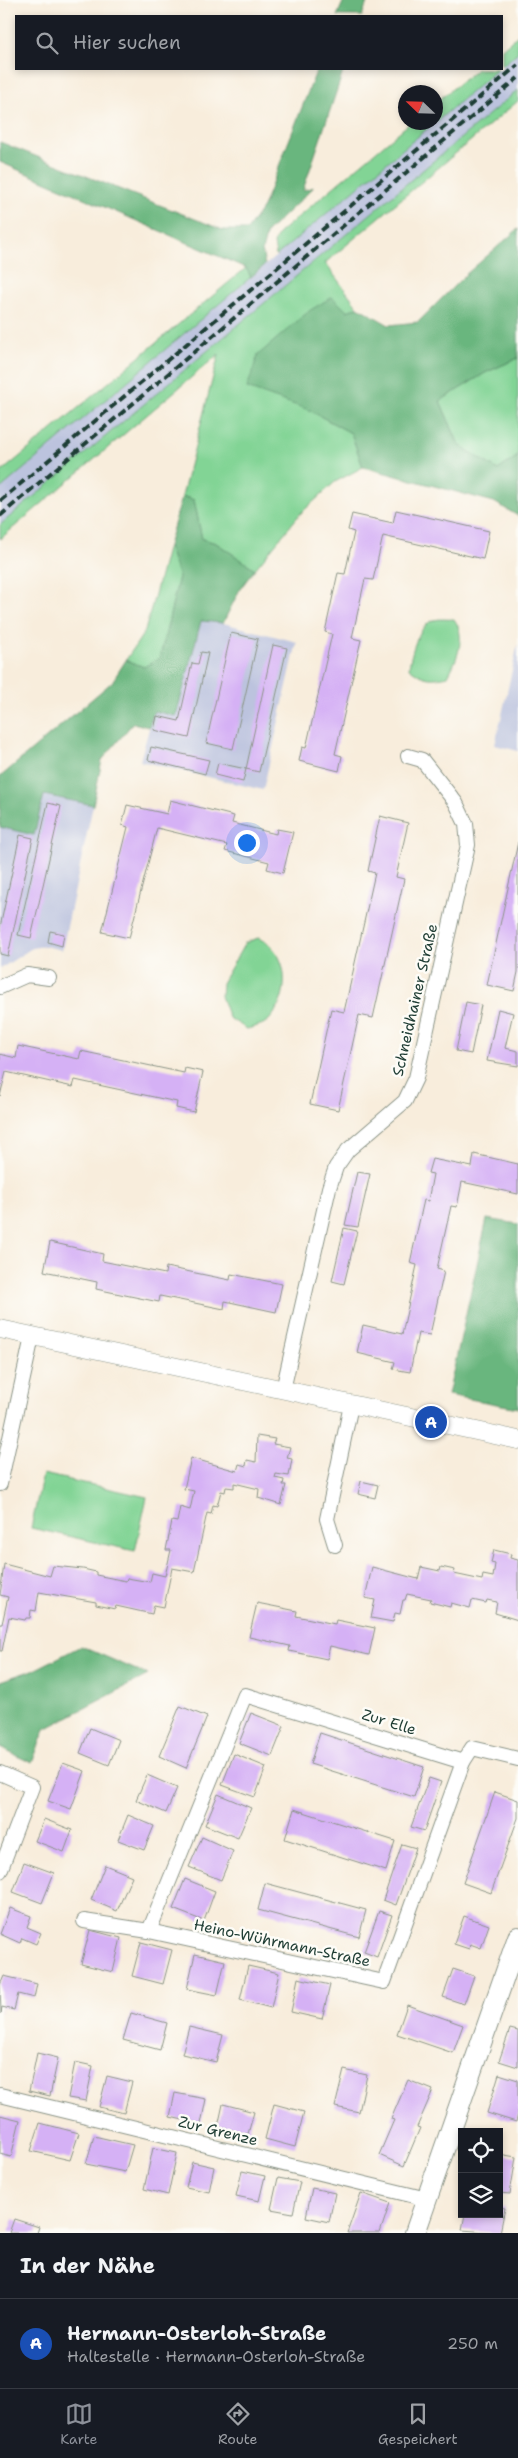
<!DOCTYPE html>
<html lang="de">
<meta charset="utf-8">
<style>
body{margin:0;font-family:"Shantell Sans",sans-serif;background:#20242c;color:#f1f3f6}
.controls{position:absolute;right:15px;bottom:15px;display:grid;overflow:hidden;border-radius:0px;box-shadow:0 2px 8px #0003}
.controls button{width:45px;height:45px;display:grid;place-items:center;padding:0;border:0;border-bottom:1px solid #363941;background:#171b24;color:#f1f3f6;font:25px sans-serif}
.compass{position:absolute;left:398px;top:85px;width:45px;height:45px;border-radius:50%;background:#171b24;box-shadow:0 2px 8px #0003;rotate:293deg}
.you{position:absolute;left:246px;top:842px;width:18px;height:18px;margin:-12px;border:4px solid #fff;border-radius:50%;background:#1a73e8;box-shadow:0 0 0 8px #1a73e833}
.badge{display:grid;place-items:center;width:32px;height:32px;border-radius:50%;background:#8c9099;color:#fff;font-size:16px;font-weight:700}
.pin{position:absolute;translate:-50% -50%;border:2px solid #fff;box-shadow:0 1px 5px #0006}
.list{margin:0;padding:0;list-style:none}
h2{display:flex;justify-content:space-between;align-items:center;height:65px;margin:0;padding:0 20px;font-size:21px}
h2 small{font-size:16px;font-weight:400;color:#9ea1a6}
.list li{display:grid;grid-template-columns:32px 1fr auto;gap:15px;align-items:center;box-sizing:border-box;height:90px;padding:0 20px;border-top:1px solid #363941}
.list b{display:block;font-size:19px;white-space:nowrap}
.list p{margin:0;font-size:16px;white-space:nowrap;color:#9ea1a6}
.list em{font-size:16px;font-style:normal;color:#9ea1a6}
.icon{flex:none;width:28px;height:28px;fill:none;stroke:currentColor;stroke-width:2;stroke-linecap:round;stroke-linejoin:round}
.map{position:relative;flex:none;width:518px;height:2233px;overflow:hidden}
.search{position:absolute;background:#171b24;box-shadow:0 2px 8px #0003;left:15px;right:15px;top:15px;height:55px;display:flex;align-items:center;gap:12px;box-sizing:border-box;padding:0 18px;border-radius:0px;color:#9ea1a6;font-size:19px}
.sheet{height:155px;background:#171b24}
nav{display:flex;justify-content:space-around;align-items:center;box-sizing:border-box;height:70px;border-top:1px solid #363941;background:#171b24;font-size:14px;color:#9ea1a6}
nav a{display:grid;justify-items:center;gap:2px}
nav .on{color:#8c9099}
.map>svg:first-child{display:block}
.industrial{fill:#bcc3de}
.green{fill:#82d495;stroke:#508864}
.forest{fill:#69b67e;stroke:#447a59}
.building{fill:#d5b1f5}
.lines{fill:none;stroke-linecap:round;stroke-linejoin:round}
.minor-casing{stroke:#8c9588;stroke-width:16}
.tertiary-casing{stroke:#8c9588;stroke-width:19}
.secondary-casing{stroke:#8c9588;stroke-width:22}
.minor{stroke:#fff;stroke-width:14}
.tertiary{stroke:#fff;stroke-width:18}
.secondary{stroke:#fff;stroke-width:20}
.rail{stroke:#1f3d34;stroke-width:4;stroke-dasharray:8 4;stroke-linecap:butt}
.labels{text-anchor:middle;stroke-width:5;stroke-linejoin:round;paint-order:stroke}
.street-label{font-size:15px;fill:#1f3d34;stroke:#fdfcf7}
</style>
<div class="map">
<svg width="518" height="2233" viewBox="0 0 518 2233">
<rect width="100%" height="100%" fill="#fdfcf7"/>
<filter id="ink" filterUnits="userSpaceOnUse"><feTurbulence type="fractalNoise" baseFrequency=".02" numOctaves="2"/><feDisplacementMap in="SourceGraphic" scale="10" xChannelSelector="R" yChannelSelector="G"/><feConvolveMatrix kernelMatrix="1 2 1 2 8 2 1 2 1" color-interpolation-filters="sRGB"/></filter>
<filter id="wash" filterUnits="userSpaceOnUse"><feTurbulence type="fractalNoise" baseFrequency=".0096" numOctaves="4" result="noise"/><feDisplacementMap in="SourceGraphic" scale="20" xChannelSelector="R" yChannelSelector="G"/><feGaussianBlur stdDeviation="1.12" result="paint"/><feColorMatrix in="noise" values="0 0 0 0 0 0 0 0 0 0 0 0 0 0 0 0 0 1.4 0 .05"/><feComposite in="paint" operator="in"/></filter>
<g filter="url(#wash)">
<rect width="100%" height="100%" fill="#f8eddc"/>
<g class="industrial">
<path d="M518 52V90L0 525V489L498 69H502V66Z"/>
<path d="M201 621 223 623 297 642 263 790 140 761 154 711 176 715Z"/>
<path d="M518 644V751L495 745Z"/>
<path d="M44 795 93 805 62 950 44 946 32 948 0 969V827L34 835Z"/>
</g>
<g class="green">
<path d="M518 35V52L502 66V49Z"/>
<path d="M477 69H498L436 122V102Z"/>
<path d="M518 90V101L325 263 358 307 347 311 309 410 351 433 363 467 335 482 300 514 255 569 216 543 202 539 194 500 182 496 219 354 0 539V525Z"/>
<path d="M411 122 434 123 276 256 274 243 279 233Z"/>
<path d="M246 268 251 277 0 489V473Z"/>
<path d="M518 358V456L498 470 459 445 440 401 485 373Z"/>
<path d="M168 546 179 577 160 658 144 667 126 660 145 631Z"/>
<path d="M454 619C467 637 457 659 448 676 429 680 424 679 409 668 411 654 418 625 434 620 440 618 448 620 454 619Z"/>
<path d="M258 938C291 951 291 997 269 1020 264 1025 254 1027 247 1029L229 1018 221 996 222 983 245 943Z"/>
<path d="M43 1474 147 1497 135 1551 31 1528Z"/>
</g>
<g class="forest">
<path d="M344 0H368L362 16H337Z"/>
<path d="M317 69H344L303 190 314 187 267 232 262 251 265 265 251 277 246 268 0 162V142L223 230H247L263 207Z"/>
<path d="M518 229V358L485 373 440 401 459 445 498 470 518 456V516L494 502 363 467 351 433 309 410 247 388 258 355 309 311 332 297 347 311 358 307 389 325 418 322 464 276Z"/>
<path d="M182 496 194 500 202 539 216 543 255 569 240 589 223 623 201 621 176 716 154 711 149 727 133 723 102 760 93 805 44 795 34 835 0 827V777L112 682 126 660 144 667 160 658 179 577 168 546Z"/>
<path d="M487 1219 518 1224V1408L448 1395Z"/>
<path d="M81 1646 148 1675 45 1729 32 1763 0 1748V1681L36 1669Z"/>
</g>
<g id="blocks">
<g class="building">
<path d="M396 510 489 531 483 559 383 536 373 580 365 579 352 638 361 640 335 754 342 756 339 771 299 761 302 747 306 748 332 634 325 632 337 577 338 573 345 574 354 532 348 530 352 514 393 523Z"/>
<path d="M231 633 258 639 233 749 206 743Z"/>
<path d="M273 645 287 648 259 772 246 769Z"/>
<path d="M201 652 208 653 189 738 154 730 157 716 179 721 192 663 198 664Z"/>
<path d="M151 747 209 760 205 774 148 760Z"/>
<path d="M218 763 246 769 243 782 215 775Z"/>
<path d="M170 800 234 816 232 823 276 834 277 829 293 832 283 873 267 869 269 862 225 851 227 845 157 828 129 938 102 932 128 827 122 825 127 805 167 814Z"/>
<path d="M48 803 61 806 31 938 18 935Z"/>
<path d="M380 816 408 823 396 877 404 879 373 1018 359 1015 338 1110 310 1104 331 1009 344 1012 375 873 368 871Z"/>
<path d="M20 835 33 838 8 956 0 954V927Z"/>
<path d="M518 842V972L514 991 487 985Z"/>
<path d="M50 931 64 934 62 946 48 942Z"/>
<path d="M466 1002 481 1005 471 1054 456 1051Z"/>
<path d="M498 1009 513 1013 505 1048 518 1051V1066L487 1061Z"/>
<path d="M18 1046 79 1059 81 1051 184 1073 185 1068 203 1072 194 1112 176 1108 177 1102 75 1080 73 1087 6 1072 0 1096V1054L16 1058Z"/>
<path d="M474 1154 518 1164V1194L462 1182 457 1207 451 1206 437 1269 444 1271 430 1335 418 1333 410 1372 393 1369 395 1362 357 1353 363 1325 402 1334 417 1265 410 1263 424 1200 428 1201 433 1174 428 1173 432 1159 472 1167Z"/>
<path d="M357 1172 370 1174 358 1227 345 1225Z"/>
<path d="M344 1228 357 1231 344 1284 332 1281Z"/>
<path d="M50 1242 103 1254 102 1261 165 1274 166 1267 230 1280 231 1274 282 1284 276 1312 225 1301 224 1309 160 1296 159 1302 96 1289 97 1282 44 1271Z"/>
<path d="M257 1436 275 1439 273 1444 290 1447 287 1458 292 1459 289 1476 276 1474 275 1478 284 1480 283 1485H286L281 1505 258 1498 259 1489 234 1483V1488L226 1487 225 1492 221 1491 217 1506 213 1505 211 1514 207 1513 194 1572 172 1568 164 1607 154 1605 152 1614 116 1606 115 1609 96 1605V1602L39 1592 36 1611 31 1610 30 1618H26L25 1620 9 1617 2 1651H0V1624H2L8 1597 0 1595 4 1564 50 1576 53 1566 83 1569 96 1572V1575L126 1581 127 1578 150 1582 152 1573 165 1576 171 1550H166L172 1521 177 1522 180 1507 190 1510 194 1491 184 1489 191 1458 237 1471 239 1464 246 1466 247 1460 256 1462Z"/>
<path d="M361 1481 378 1485 375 1498 358 1494Z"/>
<path d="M494 1550 511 1554 510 1558 518 1560V1620L495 1613 497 1602 487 1600 486 1603 472 1600 470 1608 451 1603 450 1607 430 1602 431 1599 407 1594 405 1600H403L400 1614 395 1613 393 1622 371 1618 375 1600 365 1598 372 1567 418 1579 421 1567 440 1571 441 1567 455 1570 454 1574 482 1580 483 1575 493 1577 495 1564 491 1563Z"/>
<path d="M257 1603 297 1611 296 1616 335 1624 336 1620 375 1628 369 1655 330 1646 327 1659 289 1651 290 1646 249 1637Z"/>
<path d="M180 1706 207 1717 186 1768 159 1756Z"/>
<path d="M251 1713 284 1726 272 1756 239 1743Z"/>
<path d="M90 1728 119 1740 109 1765 80 1753Z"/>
<path d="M320 1733 424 1767 414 1797 310 1764Z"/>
<path d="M234 1754 266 1767 255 1797 222 1785Z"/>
<path d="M63 1763 85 1771 71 1809 48 1801Z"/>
<path d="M147 1775 177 1788 166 1813 136 1800Z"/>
<path d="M429 1778 441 1782 424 1831 411 1827Z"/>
<path d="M495 1792 518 1800V1818L491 1893 463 1883Z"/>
<path d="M218 1794 251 1808 238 1838 205 1825Z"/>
<path d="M294 1809 395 1841 386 1871 285 1839Z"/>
<path d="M128 1815 154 1826 144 1850 118 1840Z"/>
<path d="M44 1819 72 1830 64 1852 35 1841Z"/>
<path d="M202 1837 233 1851 221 1880 189 1867Z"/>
<path d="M402 1844 416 1848 396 1905 383 1900Z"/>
<path d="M24 1862 54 1873 42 1903 13 1892Z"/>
<path d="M105 1865 132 1876 117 1911 91 1900Z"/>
<path d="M185 1879 215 1891 204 1921 173 1909Z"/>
<path d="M265 1883 366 1910 359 1937 258 1910Z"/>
<path d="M10 1908 31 1916 27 1927 41 1933 36 1944 22 1938 20 1943 0 1934Z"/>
<path d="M379 1911 392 1915 377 1957 364 1952Z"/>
<path d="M464 1916 489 1925 481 1948 470 1944 469 1949 454 1944Z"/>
<path d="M90 1930 121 1938 113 1972 81 1964Z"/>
<path d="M141 1942 172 1950 163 1984 132 1976Z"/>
<path d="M195 1954 225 1961 217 1995 187 1989Z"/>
<path d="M248 1966 279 1973 271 2008 240 2000Z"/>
<path d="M453 1969 474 1976 464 2004 443 1997Z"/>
<path d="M4 1976 37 1984 34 1998 18 1994 14 2010 2 2007 1 2014 0 1985Z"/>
<path d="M298 1978 330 1985 322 2019 291 2012Z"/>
<path d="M407 2005 463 2025 453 2053 397 2034Z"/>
<path d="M131 2013 167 2023 160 2050 123 2040Z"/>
<path d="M189 2027 223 2035 216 2062 182 2054Z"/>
<path d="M510 2029 518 2031V2067L499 2061Z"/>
<path d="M37 2053 58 2058 50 2096 29 2091Z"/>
<path d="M75 2062 93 2066 86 2101 68 2098Z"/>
<path d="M344 2070 367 2075 359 2112 335 2107Z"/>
<path d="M499 2074 518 2080V2114L516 2122 487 2113Z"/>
<path d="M107 2076 132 2082 124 2113 99 2107Z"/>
<path d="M408 2080 433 2090 417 2127 420 2128 404 2166 379 2155 394 2120 391 2119Z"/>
<path d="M175 2093 206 2099 201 2124 170 2117Z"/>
<path d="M223 2104 254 2112 248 2134 218 2127Z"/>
<path d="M274 2104 304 2112 295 2147 265 2139Z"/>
<path d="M0 2115 20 2120 11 2157 0 2154Z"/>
<path d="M40 2123 79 2133 70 2160 31 2151Z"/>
<path d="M94 2136 133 2145 125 2172 86 2164Z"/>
<path d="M153 2148 177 2153 168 2195 144 2189Z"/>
<path d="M499 2154 516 2157 510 2194 499 2193Z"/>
<path d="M192 2162 214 2167 209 2192 186 2187Z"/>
<path d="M242 2171 265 2176 259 2201 236 2196Z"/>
<path d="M278 2178 300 2182 293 2213 271 2209Z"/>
<path d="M312 2188 335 2193 329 2222 306 2217Z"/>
<path d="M361 2193 390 2203 380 2233H347Z"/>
<path d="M499 2207 505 2208 500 2233 462 2230 465 2214H499Z"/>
<path d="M14 2219 39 2227 37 2233H9Z"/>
</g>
</g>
</g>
<g filter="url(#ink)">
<use href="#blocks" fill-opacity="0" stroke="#8c9588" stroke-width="1"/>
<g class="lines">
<g class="minor-casing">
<g id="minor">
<path d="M0 987 27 975 49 978"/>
<path d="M283 1390 329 1188 336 1167 348 1150 405 1101 416 1078 468 845 466 824 456 803 422 760 408 756"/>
<path d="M0 1484 32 1337"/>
<path d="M335 1545 327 1519 351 1405"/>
<path d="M0 1773 32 1787 0 1871"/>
<path d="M84 1921 149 1931 245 1695 463 1762 472 1748 518 1759"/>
<path d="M149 1931 384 1982 463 1762"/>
<path d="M0 2095 427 2199"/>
</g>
</g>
<g class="tertiary-casing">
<path id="tertiary" d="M0 1329 518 1440"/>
</g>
<g class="secondary-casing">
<path id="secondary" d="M415 2233 518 1937"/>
</g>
<use href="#minor" class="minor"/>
<use href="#tertiary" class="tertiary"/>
<use href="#secondary" class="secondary"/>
<g class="rail">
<path d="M0 501 518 65"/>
<path d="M0 516 518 78"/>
</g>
</g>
</g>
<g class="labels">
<g class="street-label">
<text transform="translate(415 1000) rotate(-77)" y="5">Schneidhainer Straße</text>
<text transform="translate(389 1722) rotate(17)" y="5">Zur Elle</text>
<text transform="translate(282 1943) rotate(12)" y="5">Heino-Wührmann-Straße</text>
<text transform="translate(218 2131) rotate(14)" y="5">Zur Grenze</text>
</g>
</g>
</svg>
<div class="controls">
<button><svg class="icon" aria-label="locate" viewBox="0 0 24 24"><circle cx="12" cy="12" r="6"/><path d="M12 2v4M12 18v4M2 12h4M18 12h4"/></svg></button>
<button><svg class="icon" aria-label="layers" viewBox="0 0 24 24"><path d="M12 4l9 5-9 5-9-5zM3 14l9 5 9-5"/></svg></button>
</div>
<svg class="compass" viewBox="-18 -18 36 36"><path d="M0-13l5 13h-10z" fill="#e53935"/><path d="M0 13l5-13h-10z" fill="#9ea1a6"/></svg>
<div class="you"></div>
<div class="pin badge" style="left:431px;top:1422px;background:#1a4fb4">A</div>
<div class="search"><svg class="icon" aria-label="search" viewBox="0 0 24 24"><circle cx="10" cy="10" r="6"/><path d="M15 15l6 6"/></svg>Hier suchen</div>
</div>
<section class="sheet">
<h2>In der Nähe<small></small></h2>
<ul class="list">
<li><span class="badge" style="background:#1a4fb4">A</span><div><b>Hermann-Osterloh-Straße</b><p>Haltestelle · Hermann-Osterloh-Straße</p></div><em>250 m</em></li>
</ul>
</section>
<nav>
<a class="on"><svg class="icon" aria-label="map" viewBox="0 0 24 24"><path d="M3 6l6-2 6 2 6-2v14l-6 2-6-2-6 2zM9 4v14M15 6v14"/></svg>Karte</a>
<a><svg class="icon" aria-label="directions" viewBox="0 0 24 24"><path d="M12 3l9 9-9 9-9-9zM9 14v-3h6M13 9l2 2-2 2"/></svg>Route</a>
<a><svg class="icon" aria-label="saved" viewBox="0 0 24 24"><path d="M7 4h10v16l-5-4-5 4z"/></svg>Gespeichert</a>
</nav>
